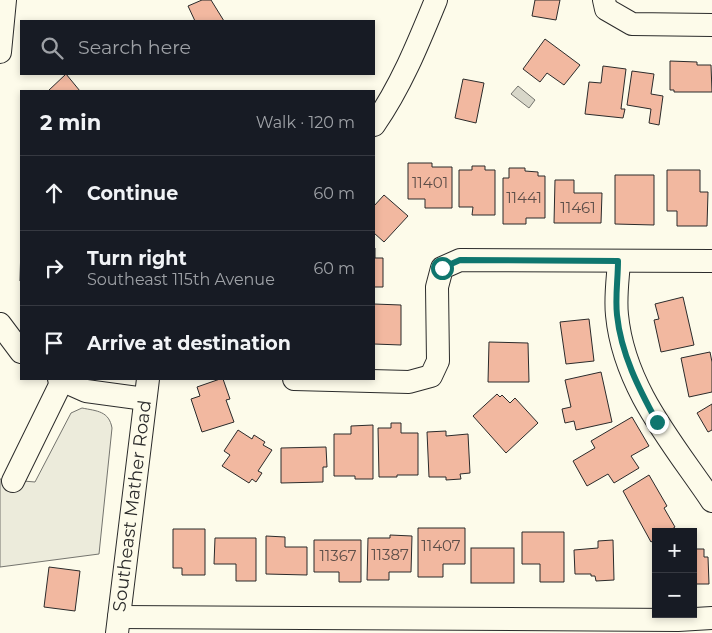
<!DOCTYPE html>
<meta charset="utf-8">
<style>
body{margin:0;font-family:Montserrat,sans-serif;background:#242831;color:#f1f3f6}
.controls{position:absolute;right:15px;bottom:15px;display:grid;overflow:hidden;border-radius:0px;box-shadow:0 2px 8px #0003}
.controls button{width:45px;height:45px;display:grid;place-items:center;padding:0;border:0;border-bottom:1px solid #363941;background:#171b24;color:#f1f3f6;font:25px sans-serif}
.stop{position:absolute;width:15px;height:15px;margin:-11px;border:4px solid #0f766e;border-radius:50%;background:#fff}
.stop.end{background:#0f766e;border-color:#fff;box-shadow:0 1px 5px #0008}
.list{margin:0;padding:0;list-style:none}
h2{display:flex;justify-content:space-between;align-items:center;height:65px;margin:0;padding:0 20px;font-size:21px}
h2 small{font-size:16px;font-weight:400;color:#9ea1a6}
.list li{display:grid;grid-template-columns:32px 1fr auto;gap:15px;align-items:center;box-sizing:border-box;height:75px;padding:0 20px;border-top:1px solid #363941}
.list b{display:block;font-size:19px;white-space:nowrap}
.list p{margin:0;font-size:16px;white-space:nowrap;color:#9ea1a6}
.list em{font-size:16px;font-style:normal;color:#9ea1a6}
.icon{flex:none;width:28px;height:28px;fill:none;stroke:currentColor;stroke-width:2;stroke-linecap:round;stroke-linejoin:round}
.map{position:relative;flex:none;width:712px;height:633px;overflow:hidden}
.search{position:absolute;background:#171b24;box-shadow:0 2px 8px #0003;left:20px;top:20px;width:355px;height:55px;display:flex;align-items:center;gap:12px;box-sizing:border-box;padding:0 18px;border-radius:0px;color:#9ea1a6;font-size:19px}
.panel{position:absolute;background:#171b24;box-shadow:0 2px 8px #0003;left:20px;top:90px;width:355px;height:290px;border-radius:0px}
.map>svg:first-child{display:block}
.green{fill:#ecebdb;stroke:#74746e}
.water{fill:#d8d7c9;stroke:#74746e}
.building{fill:#f2b8a0;stroke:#2b2b2b}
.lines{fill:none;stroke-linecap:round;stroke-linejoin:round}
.minor-casing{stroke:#2b2b2b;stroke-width:24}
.minor{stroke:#fdfbea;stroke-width:22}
.route{stroke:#0f766e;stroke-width:6}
.labels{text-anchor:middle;stroke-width:4;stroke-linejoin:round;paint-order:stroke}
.number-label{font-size:15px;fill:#5d4e48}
.street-label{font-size:18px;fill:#2b2b2b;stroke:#fdfbea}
</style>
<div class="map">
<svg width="712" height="633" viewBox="0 0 712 633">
<rect width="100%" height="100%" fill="#fdfbea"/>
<path class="green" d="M82 408C97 411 109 411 112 428L99 554 0 567V479L35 482 71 413Z"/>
<path class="water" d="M518 86 535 100 529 108 511 94Z"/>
<g class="building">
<path d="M202 0H211L224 21H195L188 6Z"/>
<path d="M535 0H560L556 20 532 16Z"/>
<path d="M545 39 580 65 564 85 547 73 540 82 523 69Z"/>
<path d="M670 61 697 62V65H711L712 92H674V90H670Z"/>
<path d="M603 66 626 69 621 109H625L623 118 585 114 589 82 601 83Z"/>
<path d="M632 71 654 74 651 94 663 96 659 125 649 123 651 109 627 105Z"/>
<path d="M66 74 80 91H48Z"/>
<path d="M463 79 484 83 476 123 455 118Z"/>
<path d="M408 163H432V167H452V208H425V199H408Z"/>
<path d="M472 166H485V170H495V215H472L473 207H459V170H472Z"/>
<path d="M509 168H525V171L538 172V176H545V218H526V224H503V178H509Z"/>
<path d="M667 170H700V192H708L707 226H677V211H667Z"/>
<path d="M615 175H654V225L615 224Z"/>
<path d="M555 180H574V193H602L601 223H554Z"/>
<path d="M384 195 408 216 384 242 374 233V206Z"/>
<path d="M21 244V281H20Z"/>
<path d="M374 248H375V258H383V287H374Z"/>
<path d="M683 297 694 345 661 352 654 320 659 319 655 304Z"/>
<path d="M374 304 401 305V345L374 344Z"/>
<path d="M589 319 594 361 566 364 560 322Z"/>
<path d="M489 342 528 343 529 382H488Z"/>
<path d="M710 352 712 362V392L689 397 681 358Z"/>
<path d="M601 372 612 422 576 430 574 421 565 423 562 409 571 407 565 380Z"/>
<path d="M220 379H223L230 399 226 400 234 422 202 432 191 399 200 396 197 387Z"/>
<path d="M497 394 500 397 502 395 510 403 515 398 538 423 506 453 473 416Z"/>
<path d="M712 404V430L708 432 697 413Z"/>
<path d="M632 417 649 446 631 456 639 468 614 483 608 474 587 486 573 461 595 448 591 441Z"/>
<path d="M391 423H401V433H418V475H397V477H379L378 428H391Z"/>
<path d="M373 425V479H355V476H334V434H351V426Z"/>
<path d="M238 430 252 439 254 435 265 442 263 445 272 450 258 471 262 473 256 482 252 479 249 483 222 466 230 455 224 451Z"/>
<path d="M446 431V436L468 434 470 473 460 474 461 479 446 480V477H429L427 432Z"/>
<path d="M326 447 327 467H323V482L281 483V448Z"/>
<path d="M649 475 667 506 664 508 675 527 668 532H656V539L651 542 623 491Z"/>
<path d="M418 528H465V564H443V577H418Z"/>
<path d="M173 529H205V575H182V568H173Z"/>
<path d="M522 532H564V582H540V564H522Z"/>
<path d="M390 535 412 536 411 572H389V580H367L368 538H390Z"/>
<path d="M266 536 285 537V547H307V575L266 574Z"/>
<path d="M215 538H256V581H236V564H214Z"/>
<path d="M314 540H361V582H339V572H314Z"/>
<path d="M613 540 614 580 596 581 595 576H591V574H575L574 550 598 548V541Z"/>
<rect x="471" y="548" width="43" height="35"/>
<path d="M693 549H704V557H708L709 584H693Z"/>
<path d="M49 567 80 571 75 611 44 607Z"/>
</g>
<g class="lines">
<g class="minor-casing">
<g id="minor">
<path d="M604 0 606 9 632 24 712 25"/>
<path d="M0 52 5 0"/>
<path d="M374 125C401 86 418 44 436 0"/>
<path d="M619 261C618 278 615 297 617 315 624 388 673 443 712 501"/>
<path d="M0 324 21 352"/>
<path d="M59 379 86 391 145 399"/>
<path d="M294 379 409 382 431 376 438 361 437 287 442 268 460 260 712 261"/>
<path d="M13 481 62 381"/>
<path d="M119 617 678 620 712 618"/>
<path d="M117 633 148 379"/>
</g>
</g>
<use href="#minor" class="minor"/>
</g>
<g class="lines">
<path class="route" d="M442 268 460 260 618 261C618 279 615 297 617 315 621 354 639 389 657 422"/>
</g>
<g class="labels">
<g class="number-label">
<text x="430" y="188">11401</text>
<text x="524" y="203">11441</text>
<text x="578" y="213">11461</text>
<text x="441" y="551">11407</text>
<text x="390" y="560">11387</text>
<text x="338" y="561">11367</text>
</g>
<g class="street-label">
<text transform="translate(132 506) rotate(-83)" y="6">Southeast Mather Road</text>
</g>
</g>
</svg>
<div class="controls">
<button>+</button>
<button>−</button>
</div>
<div class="stop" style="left:442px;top:268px"></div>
<div class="stop end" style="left:657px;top:422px"></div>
<div class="search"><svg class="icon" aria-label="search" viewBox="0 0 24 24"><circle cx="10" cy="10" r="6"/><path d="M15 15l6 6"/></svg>Search here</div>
<section class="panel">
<h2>2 min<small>Walk · 120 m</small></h2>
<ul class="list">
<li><svg class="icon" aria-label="ahead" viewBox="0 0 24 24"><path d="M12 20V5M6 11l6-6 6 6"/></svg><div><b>Continue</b></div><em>60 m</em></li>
<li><svg class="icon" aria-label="right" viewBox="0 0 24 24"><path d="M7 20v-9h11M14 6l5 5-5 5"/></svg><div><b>Turn right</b><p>Southeast 115th Avenue</p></div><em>60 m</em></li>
<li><svg class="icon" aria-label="arrive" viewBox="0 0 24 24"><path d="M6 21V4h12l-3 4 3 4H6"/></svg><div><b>Arrive at destination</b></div></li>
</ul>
</section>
</div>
